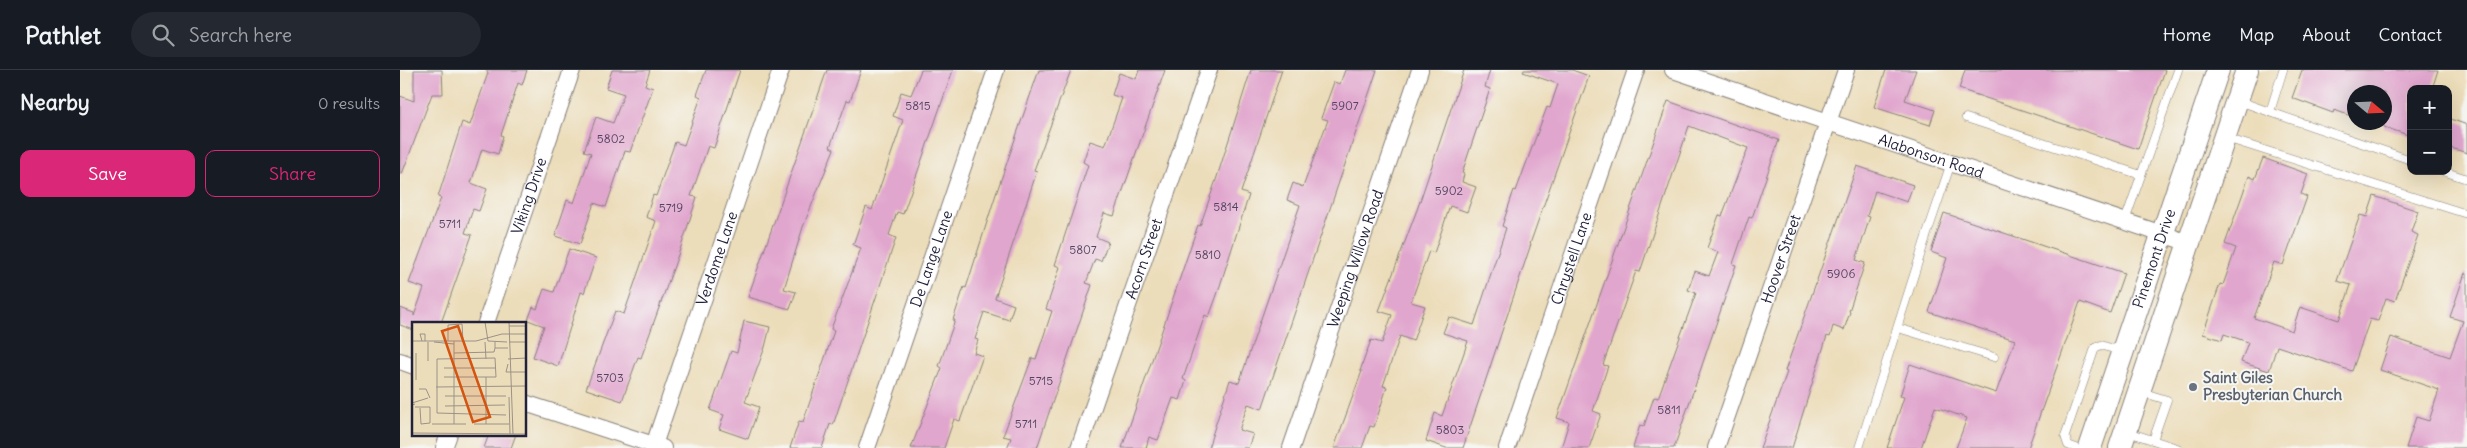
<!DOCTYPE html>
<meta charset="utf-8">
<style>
body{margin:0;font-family:Delius,sans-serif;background:#242831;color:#f1f3f6}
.controls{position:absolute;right:15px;top:15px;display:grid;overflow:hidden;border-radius:10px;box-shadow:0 5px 20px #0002}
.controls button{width:45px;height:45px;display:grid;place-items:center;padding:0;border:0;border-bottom:1px solid #363941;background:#171b24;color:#f1f3f6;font:25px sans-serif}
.compass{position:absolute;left:1947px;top:15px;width:45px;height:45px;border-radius:50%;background:#171b24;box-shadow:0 5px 20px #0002;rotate:109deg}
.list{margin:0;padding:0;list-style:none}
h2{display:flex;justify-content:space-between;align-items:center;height:65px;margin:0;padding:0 20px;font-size:21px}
h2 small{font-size:16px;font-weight:400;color:#9ea1a6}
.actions{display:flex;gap:10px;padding:15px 20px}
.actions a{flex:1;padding:11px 0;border:1px solid #db2777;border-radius:10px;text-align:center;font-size:18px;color:#db2777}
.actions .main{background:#db2777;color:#fff}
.icon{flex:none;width:28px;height:28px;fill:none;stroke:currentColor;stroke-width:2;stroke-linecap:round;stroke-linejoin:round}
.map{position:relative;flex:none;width:2067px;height:378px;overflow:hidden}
header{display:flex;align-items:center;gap:30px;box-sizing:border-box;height:70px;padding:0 25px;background:#171b24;border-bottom:1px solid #363941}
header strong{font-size:24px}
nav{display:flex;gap:28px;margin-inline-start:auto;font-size:18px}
.search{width:350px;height:45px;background:#242831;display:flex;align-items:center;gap:12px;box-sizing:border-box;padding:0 18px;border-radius:28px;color:#9ea1a6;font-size:19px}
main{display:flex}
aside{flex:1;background:#171b24}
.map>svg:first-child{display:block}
.building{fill:#e1a6ce}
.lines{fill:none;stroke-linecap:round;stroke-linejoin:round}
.service-casing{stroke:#87807a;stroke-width:9}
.minor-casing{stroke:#87807a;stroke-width:18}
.secondary-casing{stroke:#87807a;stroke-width:24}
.service{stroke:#fff;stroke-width:8}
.minor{stroke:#fff;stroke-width:16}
.secondary{stroke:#fff;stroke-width:22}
.worship-dot{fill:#6b7280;stroke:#f6f6f2;stroke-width:2}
.labels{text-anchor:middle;stroke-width:4;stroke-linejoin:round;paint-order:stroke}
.number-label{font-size:12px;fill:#524360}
.street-label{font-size:15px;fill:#22223b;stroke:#f6f6f2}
.worship-label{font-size:15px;font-weight:bold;fill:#5b616d;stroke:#f6f6f2;text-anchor:start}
.inset-road{fill:none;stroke:#9b9287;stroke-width:1}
.view{fill:#d45411;fill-opacity:0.15;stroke:#d45411;stroke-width:2.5}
.inset-edge{fill:none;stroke:#22223b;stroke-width:2.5}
</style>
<header>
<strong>Pathlet</strong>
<div class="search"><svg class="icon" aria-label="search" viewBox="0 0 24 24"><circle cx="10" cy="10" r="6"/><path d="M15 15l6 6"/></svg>Search here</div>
<nav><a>Home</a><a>Map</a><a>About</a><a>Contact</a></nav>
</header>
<main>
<aside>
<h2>Nearby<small>0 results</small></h2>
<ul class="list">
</ul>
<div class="actions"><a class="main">Save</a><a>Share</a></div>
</aside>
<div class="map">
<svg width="2067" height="378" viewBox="0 0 2067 378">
<rect width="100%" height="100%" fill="#f6f6f2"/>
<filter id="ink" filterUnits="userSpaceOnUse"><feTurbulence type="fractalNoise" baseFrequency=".02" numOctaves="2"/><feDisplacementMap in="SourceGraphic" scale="10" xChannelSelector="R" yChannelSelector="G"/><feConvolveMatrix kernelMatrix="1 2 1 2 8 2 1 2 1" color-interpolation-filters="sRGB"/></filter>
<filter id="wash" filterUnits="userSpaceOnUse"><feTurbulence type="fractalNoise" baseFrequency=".0096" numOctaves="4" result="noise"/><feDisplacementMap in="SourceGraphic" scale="20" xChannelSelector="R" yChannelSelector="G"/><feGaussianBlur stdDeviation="1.12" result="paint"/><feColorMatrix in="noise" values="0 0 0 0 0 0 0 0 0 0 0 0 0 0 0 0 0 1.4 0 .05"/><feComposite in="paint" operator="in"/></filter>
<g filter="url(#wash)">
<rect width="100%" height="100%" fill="#ecddba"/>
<g id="blocks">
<g class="building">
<path d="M14 0H42L43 24H32L2 104H0V26L14 31Z"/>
<path d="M86 0H127L122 15 118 13 101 65 103 66 98 84 82 79 71 113 87 119 79 141 73 139 65 163 72 165 41 253H14V260L0 255V238L14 243V246L24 218 9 213 41 128 38 127 62 52 70 55 88 3Z"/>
<path d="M212 0H250L245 15 253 18 230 82 225 81 206 137 194 133 180 174 155 166 167 130 174 133 191 83 184 81 196 47 213 53 224 24 206 18Z"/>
<path d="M306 0H340L314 78 308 76 291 126 297 127 283 171 241 288 238 287 222 331 186 319 215 241 224 244 256 151 246 147 253 125 256 126 275 72 284 75 301 27 297 25Z"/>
<path d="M427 0H461L450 31 447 30 430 77 434 79 403 157 384 219 396 222 390 239 348 227Z"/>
<path d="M521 0H553L503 144 497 142 489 165 496 168 433 355 430 354 422 378H390L399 351 403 352 434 261 431 259 461 178 453 175 466 137 472 140 503 50 493 46 501 22 511 25Z"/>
<path d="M639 0H671L634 100 637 101 595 228 614 235 609 250 584 242 575 269 578 270 574 283 583 286 560 351 554 349 544 378H511L542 298 539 296 555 250H553L564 217 566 218 595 127Z"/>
<path d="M739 0H765L714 146 704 143 696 167 708 172 701 191 695 189 686 213 692 215 637 378H607L611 368 603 366 632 288 636 289 652 241 646 239 660 197 655 195 688 95 683 92 690 71 705 76 722 28 712 25 719 3 736 9Z"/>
<path d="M851 0H882L841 122 849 125 817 225 809 247 805 245 783 309 786 311 780 330 773 328 758 370 749 367 746 378H722L798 155 800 156 817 107Z"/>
<path d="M945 0H977L862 339 848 334 839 360 853 364 848 378H808L830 310 839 313 900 135 887 130 893 113 903 117 928 50 921 48 934 12 940 14Z"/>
<path d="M1064 0H1090L1085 17 1090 19 1062 103 1064 104 1062 112 1076 117 1067 142 1050 136 1034 183 1029 181 1011 232 1025 236 1013 271 1000 266 983 316 987 317 974 357 970 356 962 378H934L962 301H960L971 270 982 273 992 245 979 241 1018 137Z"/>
<path d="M1124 0H1172L1189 6 1130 174H1131L1063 378H1046L1026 371 1035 343 1042 346 1068 271 1043 263 1049 247 1074 255 1106 158 1102 156 1114 120 1116 121 1147 37 1150 38 1158 14 1123 2Z"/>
<path d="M1486 0H1516L1505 30 1535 40 1530 55 1474 37Z"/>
<path d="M1565 0H1765L1738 79 1559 19Z"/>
<path d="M1902 0H2038L2032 19H2011V66L1984 57V22H1954V47L1934 40 1933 43 1892 28Z"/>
<path d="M1268 31 1379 70 1352 148 1349 147 1333 194 1336 195 1274 378H1233L1240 355 1244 356 1254 327 1258 328 1276 278 1296 223 1288 220 1295 201 1309 206 1318 182 1307 178 1319 145 1322 146 1348 78 1289 56 1240 202 1236 201 1203 295 1208 296 1193 341 1201 344 1189 378H1161L1169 352 1157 348Z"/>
<path d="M2048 48 2067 55V83L2048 77Z"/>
<path d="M1863 88 1908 104 1901 124 1907 127 1883 195 1874 192 1854 248 1892 261 1900 237 1939 250 1951 215 1937 211 1960 145 1967 147 1974 126 2018 141 2011 162 2018 165 1995 231 1986 228 1978 251 1970 249 1952 301 1877 276 1869 301 1841 292 1848 272 1824 264 1822 270 1803 264 1820 214 1823 215 1836 178 1825 174 1849 106 1855 109Z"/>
<path d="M1457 96 1513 115 1507 132 1475 121 1467 146 1470 147 1456 190 1465 193 1449 241 1450 242 1444 260 1433 256 1430 267 1427 266 1392 378H1360L1387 302 1385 301Z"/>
<path d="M1544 143 1724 203 1710 243 1680 232 1628 378H1556L1567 348 1535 337 1521 378H1487L1504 327 1500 326 1510 294 1596 323 1615 270 1529 242 1547 188 1531 182Z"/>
<path d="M169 179 196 188 184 223 181 222 158 296 133 287 144 256 128 250 133 237 137 239 144 219 154 222Z"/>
<path d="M2065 203 2067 204V378H2006L2016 347 2029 351 2039 320 1980 300 1991 267 2050 287 2063 251 2050 247Z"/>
<path d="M344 251 370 257 365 277 345 332 359 337 348 369 319 359 324 345 310 340 331 281 337 283Z"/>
<path d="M89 364H116L111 378H84Z"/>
</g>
</g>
</g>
<g filter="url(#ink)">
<use href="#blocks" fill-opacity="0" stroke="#87807a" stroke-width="1"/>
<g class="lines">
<g class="service-casing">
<g id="service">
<path d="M1839 31 1870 42 1883 0"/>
<path d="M1870 42 2011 90"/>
<path d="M1566 48 1741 105"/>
<path d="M1826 68 2067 144"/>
<path d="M2043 101 2067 109"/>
<path d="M1725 151 1778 0"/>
<path d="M1498 258 1594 287"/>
<path d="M1741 322 1767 330 1753 370"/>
<path d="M1728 362 1777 378"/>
<path d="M1459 378 1526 167 1551 93"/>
<path d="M1676 378 1668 375 1665 366 1695 278 1701 275 1720 281"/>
</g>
</g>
<g class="minor-casing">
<g id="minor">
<path id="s1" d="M1273 0 1789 173"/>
<path id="s2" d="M86 253 172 0"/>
<path d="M0 291 14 296"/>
<path d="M125 333 263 378"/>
<path d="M44 378 49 364"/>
<path id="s3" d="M253 378 381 0"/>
<path id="s4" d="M467 378 596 0"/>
<path id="s5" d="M679 378 809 0"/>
<path id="s6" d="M891 378 1020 0"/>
<path id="s7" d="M1107 378 1236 0"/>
<path id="s8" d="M1316 378 1446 0"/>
</g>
</g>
<g class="secondary-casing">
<g id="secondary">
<path id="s9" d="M1690 378 1818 0"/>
<path d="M1720 378 1847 0"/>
</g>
</g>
<use href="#service" class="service"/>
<use href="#minor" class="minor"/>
<use href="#secondary" class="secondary"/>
</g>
</g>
<circle class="worship-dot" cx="1793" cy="317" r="5"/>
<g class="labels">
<g class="number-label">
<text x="518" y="40">5815</text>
<text x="945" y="40">5907</text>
<text x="211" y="73">5802</text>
<text x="1049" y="125">5902</text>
<text x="826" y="141">5814</text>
<text x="271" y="142">5719</text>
<text x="50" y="158">5711</text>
<text x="683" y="184">5807</text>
<text x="808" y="189">5810</text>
<text x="1441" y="208">5906</text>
<text x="210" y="312">5703</text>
<text x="641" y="315">5715</text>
<text x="1269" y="344">5811</text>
<text x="626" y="358">5711</text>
<text x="1050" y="364">5803</text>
</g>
<g class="street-label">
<text dy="5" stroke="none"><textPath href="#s1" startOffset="272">Alabonson Road</textPath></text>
<text dy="5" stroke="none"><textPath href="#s2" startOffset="134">Viking Drive</textPath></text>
<text dy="5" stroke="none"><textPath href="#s3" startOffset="200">Verdome Lane</textPath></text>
<text dy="5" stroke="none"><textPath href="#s4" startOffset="200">De Lange Lane</textPath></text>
<text dy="5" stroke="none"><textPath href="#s5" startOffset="200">Acorn Street</textPath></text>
<text dy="5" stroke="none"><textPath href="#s6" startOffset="200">Weeping Willow Road</textPath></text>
<text dy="5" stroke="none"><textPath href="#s7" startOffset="200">Chrystell Lane</textPath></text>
<text dy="5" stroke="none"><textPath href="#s8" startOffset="200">Hoover Street</textPath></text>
<text dy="5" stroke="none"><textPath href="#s9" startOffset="200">Pinemont Drive</textPath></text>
</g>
<g class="worship-label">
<text x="1803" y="313">Saint Giles<tspan x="1803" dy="17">Presbyterian Church</tspan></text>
</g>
</g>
<g transform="translate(12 252)">
<rect width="114" height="114" fill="#ecddba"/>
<path class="inset-road" d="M73 0 76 19 95 20M97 0 101 112M97 4H114M0 19H64L90 12H114M10 19 8 12H13V19M36 19V3L50 2 51 19M42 19V102M16 20V39M22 20 42 22M73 20 74 37M83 20V26H96M97 20H114M4 31V58M42 31 82 30 83 26M96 37 114 36M96 42 94 50H114M32 46H84M32 55H84L83 36 25 37V91L94 93M24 65 114 64M7 67H14L18 76M33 74H94M97 75 98 112M0 81 16 76M33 84 93 83M3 85H18V101L9 102 8 86M0 100V83L3 82M20 102H54M62 102H97M74 102V55M0 111 114 112"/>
<path class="view" d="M46 4 78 95 61 100 30 9Z"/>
<rect width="114" height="114" class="inset-edge"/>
</g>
</svg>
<div class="controls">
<button>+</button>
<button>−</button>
</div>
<svg class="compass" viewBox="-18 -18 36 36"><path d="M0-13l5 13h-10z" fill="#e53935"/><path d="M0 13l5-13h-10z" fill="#9ea1a6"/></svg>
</div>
</main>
